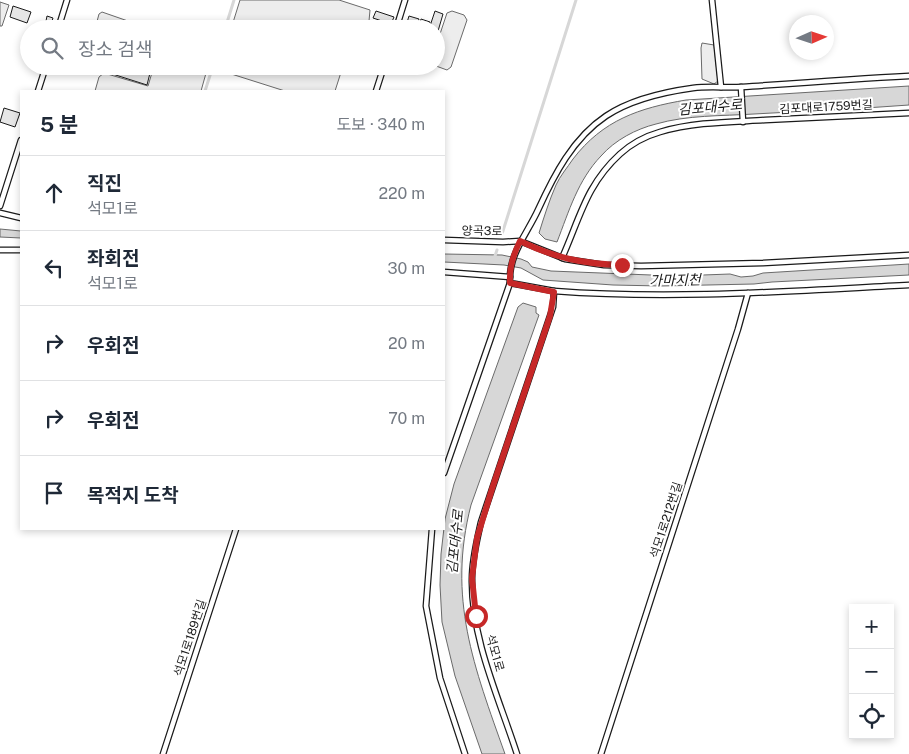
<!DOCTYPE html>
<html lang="ko">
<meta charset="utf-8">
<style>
body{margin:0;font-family:"Public Sans","Noto Sans KR",sans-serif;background:#f6f6f7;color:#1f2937}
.controls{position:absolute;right:15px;bottom:15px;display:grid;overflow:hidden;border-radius:0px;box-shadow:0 2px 8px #0003}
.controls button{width:45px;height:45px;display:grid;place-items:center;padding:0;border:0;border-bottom:1px solid #e0e1e3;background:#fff;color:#1f2937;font:25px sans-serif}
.compass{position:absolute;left:789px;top:15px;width:45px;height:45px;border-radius:50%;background:#fff;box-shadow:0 2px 8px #0003;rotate:87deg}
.stop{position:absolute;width:15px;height:15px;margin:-11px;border:4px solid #c62828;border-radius:50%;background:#fff}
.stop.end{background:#c62828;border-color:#fff;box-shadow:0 1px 5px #0008}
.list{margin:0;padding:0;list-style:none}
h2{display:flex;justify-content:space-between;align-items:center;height:65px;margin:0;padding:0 20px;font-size:21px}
h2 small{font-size:16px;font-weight:400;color:#747a83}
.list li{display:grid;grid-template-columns:32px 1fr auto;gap:15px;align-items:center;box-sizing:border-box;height:75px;padding:0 20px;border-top:1px solid #e0e1e3}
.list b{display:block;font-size:19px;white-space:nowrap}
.list p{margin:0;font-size:16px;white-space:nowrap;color:#747a83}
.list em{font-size:16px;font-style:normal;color:#747a83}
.icon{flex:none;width:28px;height:28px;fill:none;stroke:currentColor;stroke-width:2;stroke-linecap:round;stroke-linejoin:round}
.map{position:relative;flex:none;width:909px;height:754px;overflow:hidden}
.search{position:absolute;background:#fff;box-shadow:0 2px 8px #0003;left:20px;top:20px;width:425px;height:55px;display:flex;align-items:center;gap:12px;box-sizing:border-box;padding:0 18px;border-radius:28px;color:#747a83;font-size:19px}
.panel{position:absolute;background:#fff;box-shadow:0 2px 8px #0003;left:20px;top:90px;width:425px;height:440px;border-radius:0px}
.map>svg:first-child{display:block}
.built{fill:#ededed;stroke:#6a6a6a}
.water{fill:#d7d7d7;stroke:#6a6a6a}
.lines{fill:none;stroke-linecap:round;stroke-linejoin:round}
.stream{stroke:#d7d7d7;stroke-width:3}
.building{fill:#e6e6e6;stroke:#1a1a1a}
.lane-casing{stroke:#1a1a1a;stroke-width:7}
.lane{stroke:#fff;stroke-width:4.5}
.route{stroke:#c62828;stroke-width:6}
.labels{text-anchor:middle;stroke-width:4;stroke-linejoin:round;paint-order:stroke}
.street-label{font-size:12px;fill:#1a1a1a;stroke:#fff}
.water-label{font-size:14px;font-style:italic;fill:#1a1a1a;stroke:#fff}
</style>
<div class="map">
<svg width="909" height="754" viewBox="0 0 909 754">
<rect width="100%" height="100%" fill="#fff"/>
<g class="built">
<path d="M240 0H339L370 10 369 21 370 29H231Z"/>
<path d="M0 2 9 5 2 26H0Z"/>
<path d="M452 11 464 15 467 20 451 67 447 70 436 66V46L447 13Z"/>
<path d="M102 12 151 29H95L99 14Z"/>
<path d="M702 43 714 45 718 81 714 84 702 79 701 48Z"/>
<path d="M154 66H208L201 91H95L99 77 104 73 148 86Z"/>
<path d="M222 66H343L335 91H285L225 72Z"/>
</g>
<g class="water">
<path d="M909 86V105C857 109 806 111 754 114 722 116 687 115 656 124 636 129 615 140 601 156 578 180 569 211 557 242L545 239 539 233C544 217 549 201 556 185 560 176 567 168 573 159 603 120 639 108 686 100Z"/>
<path d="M0 229 21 231V238L0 237Z"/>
<path d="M444 254 502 255 521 259 528 262 532 267 551 271 676 276 730 274 741 277 753 276 763 273 909 264V275L772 282 754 284 661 286 613 285 543 280 521 268 504 265 444 262Z"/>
<path d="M523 303 536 307V313L539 315 471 505C447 598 474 667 505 754H482L455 676 442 622 440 585 441 554 445 519 454 484 518 307Z"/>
</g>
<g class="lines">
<g class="stream">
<path d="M225 29 234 0"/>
<path d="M205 91 213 66"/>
<path d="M502 234 576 0"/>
<path d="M494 259 497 250"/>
</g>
</g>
<g class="building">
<path d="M13 6 31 12 27 23 10 17Z"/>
<path d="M376 11 394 17 391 24 373 18Z"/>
<path d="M435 11 443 14 436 38V29H429Z"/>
<path d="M47 16 53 18 50 27 45 26Z"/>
<path d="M409 16 419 19 416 29H405Z"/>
<path d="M421 19 430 22 428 29H418Z"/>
<path d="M65 66H78L75 73 70 71 72 68Z"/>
<path d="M104 66H127L150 73 147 85 103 71Z"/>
<path d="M133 66H152L151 72Z"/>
<path d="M4 108 20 113 15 127 0 122Z"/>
</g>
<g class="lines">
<g class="lane-casing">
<g id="lane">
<path d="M712 0 721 87"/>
<path d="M58 29 67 0"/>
<path d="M396 29 405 0"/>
<path d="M741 87 743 122"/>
<path d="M38 91 46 66"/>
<path d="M376 91 384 66"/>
<path d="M0 206 21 140"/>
<path d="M0 213 21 218"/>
<path d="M444 240 503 242 520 241 565 259 604 265 641 266 763 263 909 255"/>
<path d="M0 250H21"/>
<path d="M562 258C580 218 586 185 620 154 631 144 646 136 660 132 694 122 730 122 765 120 813 118 861 115 909 113"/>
<path d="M444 272 510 277"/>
<path d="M554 291C673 300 791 291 909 285"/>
<path d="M444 473 510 283"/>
<path d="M432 529 426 606 440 678 465 754"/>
<path d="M163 754 236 529"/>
<path d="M517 754C499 698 471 639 472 579 472 559 477 540 481 522L553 307 554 291 510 283C508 255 527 234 538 210 554 175 573 138 606 116 630 100 664 92 693 88 709 86 726 88 742 87 798 83 853 79 909 76"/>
<path d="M601 754 738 329 748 293"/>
</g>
</g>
<use href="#lane" class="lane"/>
</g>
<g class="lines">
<path class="route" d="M476 616 472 578 477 538 492 489 550 316 554 292 510 283C509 269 514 253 520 241 555 258 583 264 622 265"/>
</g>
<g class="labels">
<g class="street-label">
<text transform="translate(826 107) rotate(-3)" y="4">김포대로1759번길</text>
<text transform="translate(482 231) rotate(1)" y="4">양곡3로</text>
<text transform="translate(666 520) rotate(-72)" y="4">석모1로212번길</text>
<text transform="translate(190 638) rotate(-72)" y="4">석모1로189번길</text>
<text transform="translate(495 653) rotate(74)" y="4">석모1로</text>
</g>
<g class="water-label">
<text transform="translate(710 107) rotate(-5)" y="5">김포대수로</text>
<text transform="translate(675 280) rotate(-1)" y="5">가마지천</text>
<text transform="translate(455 542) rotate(-84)" y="5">김포대수로</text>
</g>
</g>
</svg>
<div class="controls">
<button>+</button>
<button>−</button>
<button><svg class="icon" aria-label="locate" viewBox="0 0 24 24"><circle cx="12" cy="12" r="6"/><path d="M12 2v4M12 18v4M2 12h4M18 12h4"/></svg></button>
</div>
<svg class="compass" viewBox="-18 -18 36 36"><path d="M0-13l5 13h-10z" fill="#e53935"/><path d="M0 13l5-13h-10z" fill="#747a83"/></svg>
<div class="stop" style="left:476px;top:616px"></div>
<div class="stop end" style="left:622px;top:265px"></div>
<div class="search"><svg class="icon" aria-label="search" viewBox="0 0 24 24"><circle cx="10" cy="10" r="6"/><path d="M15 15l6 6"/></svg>장소 검색</div>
<section class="panel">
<h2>5 분<small>도보 · 340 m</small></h2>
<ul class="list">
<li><svg class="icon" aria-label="ahead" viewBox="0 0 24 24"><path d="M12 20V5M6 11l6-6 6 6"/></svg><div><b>직진</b><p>석모1로</p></div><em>220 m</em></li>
<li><svg class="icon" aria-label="left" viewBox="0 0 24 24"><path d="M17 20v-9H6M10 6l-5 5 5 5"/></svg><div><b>좌회전</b><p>석모1로</p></div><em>30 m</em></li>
<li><svg class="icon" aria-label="right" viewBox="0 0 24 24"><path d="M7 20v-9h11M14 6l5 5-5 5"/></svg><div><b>우회전</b></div><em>20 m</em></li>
<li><svg class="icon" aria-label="right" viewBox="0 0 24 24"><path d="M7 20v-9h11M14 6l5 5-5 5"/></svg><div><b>우회전</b></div><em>70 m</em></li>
<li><svg class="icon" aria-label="arrive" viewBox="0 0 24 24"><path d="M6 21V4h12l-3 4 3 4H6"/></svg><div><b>목적지 도착</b></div></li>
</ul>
</section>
</div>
